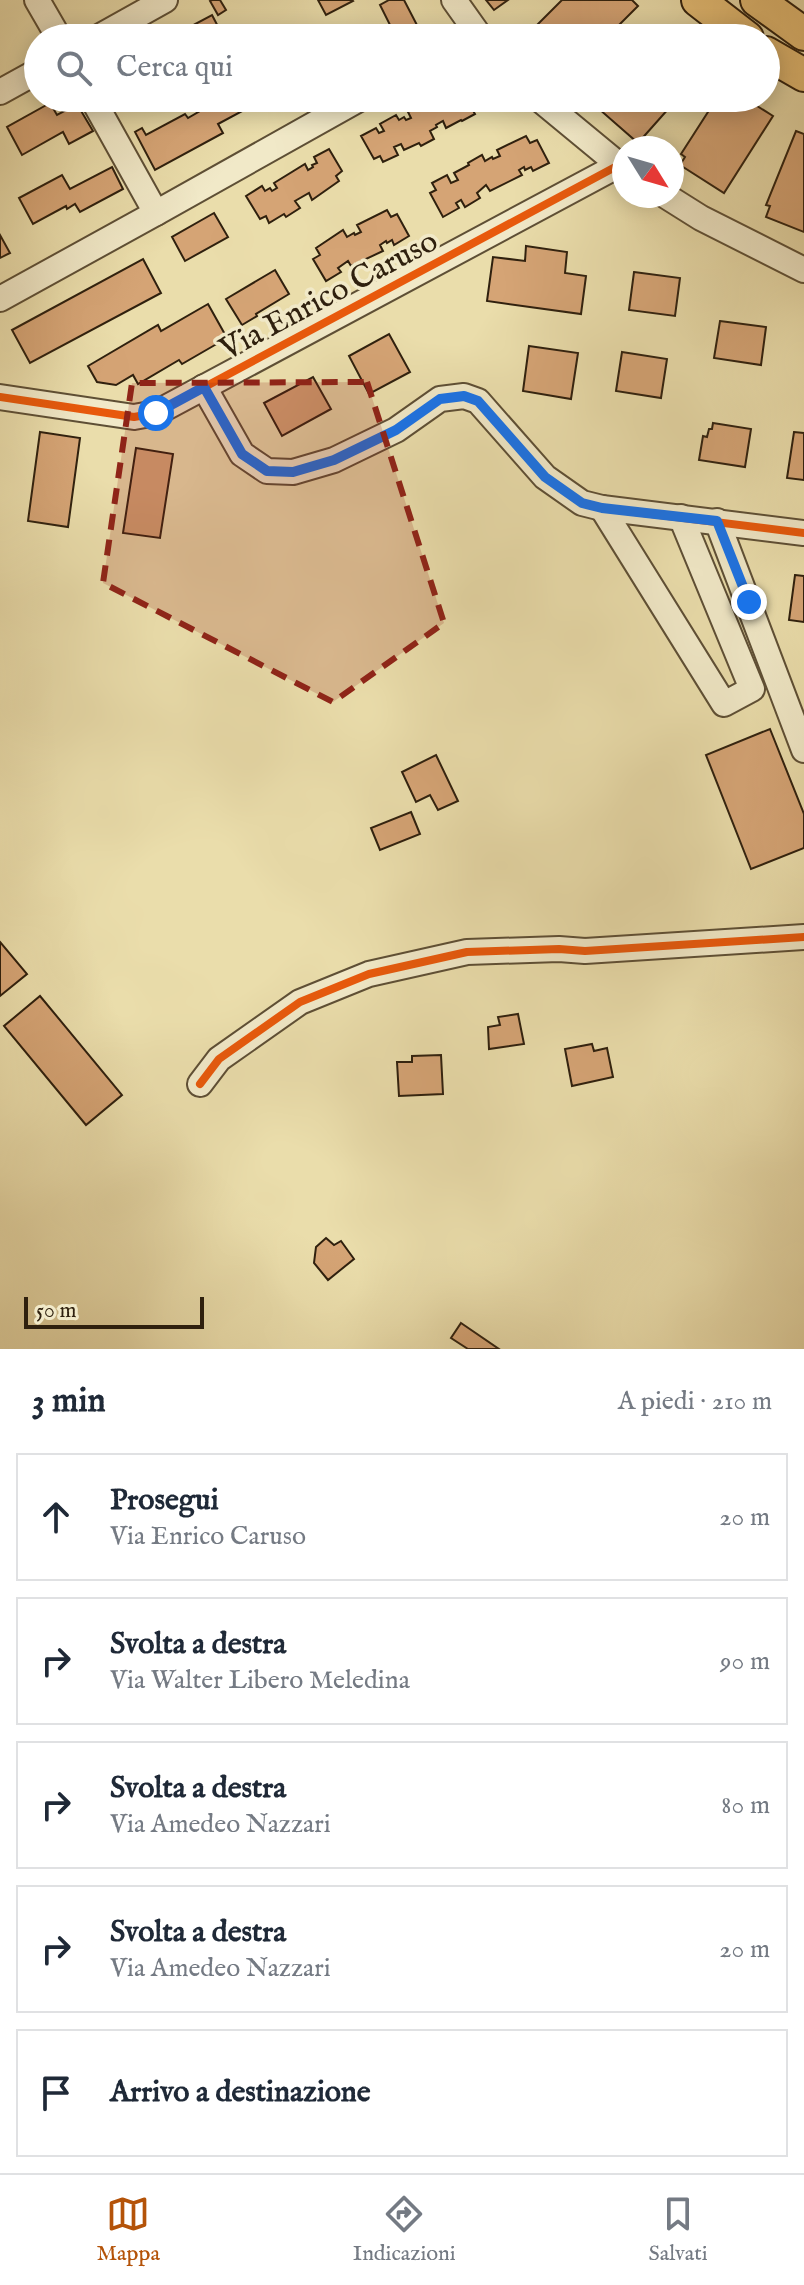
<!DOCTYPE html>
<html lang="it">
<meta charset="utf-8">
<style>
body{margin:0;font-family:"IM FELL English",serif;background:#f6f6f7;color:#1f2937}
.compass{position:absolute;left:612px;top:136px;width:72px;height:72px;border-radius:50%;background:#fff;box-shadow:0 4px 20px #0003;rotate:127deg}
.scale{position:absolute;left:24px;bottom:20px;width:180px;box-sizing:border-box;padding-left:8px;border:4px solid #2f200e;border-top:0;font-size:22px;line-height:28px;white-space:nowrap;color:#2f200e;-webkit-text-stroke:6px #f1e9c8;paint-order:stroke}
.stop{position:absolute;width:24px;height:24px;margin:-18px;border:6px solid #1a73e8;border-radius:50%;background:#fff}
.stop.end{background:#1a73e8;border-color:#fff;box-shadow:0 2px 8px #0008}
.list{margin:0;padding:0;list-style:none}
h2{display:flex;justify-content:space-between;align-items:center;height:104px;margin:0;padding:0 32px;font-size:34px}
h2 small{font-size:26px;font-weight:400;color:#747a83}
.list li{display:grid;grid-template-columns:52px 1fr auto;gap:24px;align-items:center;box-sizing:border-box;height:128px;margin:0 16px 16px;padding:0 16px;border:2px solid #e0e1e3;border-radius:0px}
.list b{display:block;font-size:30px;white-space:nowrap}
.list p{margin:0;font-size:26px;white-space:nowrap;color:#747a83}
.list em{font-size:26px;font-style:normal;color:#747a83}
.icon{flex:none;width:44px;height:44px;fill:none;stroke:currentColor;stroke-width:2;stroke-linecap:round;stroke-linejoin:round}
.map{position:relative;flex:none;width:804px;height:1349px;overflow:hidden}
.search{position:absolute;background:#fff;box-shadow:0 4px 20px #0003;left:24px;right:24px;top:24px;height:88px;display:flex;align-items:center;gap:20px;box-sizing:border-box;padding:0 28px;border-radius:44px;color:#747a83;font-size:30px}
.sheet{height:824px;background:#fff}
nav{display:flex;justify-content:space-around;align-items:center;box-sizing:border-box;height:112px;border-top:2px solid #e0e1e3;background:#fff;font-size:22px;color:#747a83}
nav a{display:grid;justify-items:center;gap:4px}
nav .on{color:#b45309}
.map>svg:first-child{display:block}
.building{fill:#d5a475;stroke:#2f200e;stroke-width:2}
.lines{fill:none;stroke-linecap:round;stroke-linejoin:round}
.minor-casing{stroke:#5e4f35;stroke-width:28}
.major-casing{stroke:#2f200e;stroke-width:36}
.minor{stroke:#f1e9c8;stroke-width:24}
.major{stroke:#e5be76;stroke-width:32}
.cycleway-casing{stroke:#f1e9c8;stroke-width:13}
.cycleway{stroke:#e8590c;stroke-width:8}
.route{stroke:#1a73e8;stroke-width:10}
.marked{fill:#8f2418;fill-opacity:0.2;stroke:#8f2418;stroke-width:6;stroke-dasharray:16 10;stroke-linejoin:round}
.labels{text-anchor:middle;stroke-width:7;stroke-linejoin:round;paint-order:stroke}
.street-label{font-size:32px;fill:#2f200e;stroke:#f1e9c8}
</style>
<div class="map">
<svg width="804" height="1349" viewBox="0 0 804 1349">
<rect width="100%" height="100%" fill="#eaddab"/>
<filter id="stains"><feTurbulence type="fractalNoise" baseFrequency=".0025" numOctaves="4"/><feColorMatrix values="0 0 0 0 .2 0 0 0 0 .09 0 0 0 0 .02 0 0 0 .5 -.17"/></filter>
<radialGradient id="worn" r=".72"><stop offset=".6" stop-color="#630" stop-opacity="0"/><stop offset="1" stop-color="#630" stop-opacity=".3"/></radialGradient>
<g class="building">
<path d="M212 0H220L226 10 218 15 210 1Z"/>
<path d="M318 0H352L353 1 326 15Z"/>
<path d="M389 0H404L418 27 396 37 380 5Z"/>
<path d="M486 0H508L494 10Z"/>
<path d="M562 0H632L638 6 606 38H544L534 28Z"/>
<path d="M212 15 224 38H169Z"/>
<path d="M200 98H257L259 102 218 124 223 133 155 170 135 132 142 128 146 135 185 114 188 118 205 108Z"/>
<path d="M429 98H475L478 103 471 107 475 114 462 121 461 120 446 128 443 121 436 125 437 127 430 131 434 139 421 146 419 143 404 150 401 144 394 147 398 155 383 162 380 156 374 159 361 136 376 128 379 133 384 131 380 124 396 115 399 120 404 117 406 120 411 118 408 112 425 104 423 101Z"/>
<path d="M605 98H678L638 143 599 109 603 104 601 102Z"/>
<path d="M717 98H758L754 104 773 116 724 193 680 165 685 157 681 154Z"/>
<path d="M74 99 93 131 69 144 63 132 22 155 7 127 50 103 57 115 72 107Z"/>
<path d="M796 131 804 134V232L766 217 770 206 766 205Z"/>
<path d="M526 136 530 143 537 140 549 163 533 171 531 167 525 170 524 167 519 170 522 175 490 191 486 185 477 193 480 198 465 207 461 200 456 203 459 208 443 217 430 193 436 190 432 183 447 175 451 183 458 180 454 173 469 165 468 163 482 155 485 161 492 157 493 159 500 156 497 150Z"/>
<path d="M329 149 342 171 336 176 339 181 312 200 309 193 295 201 300 208 286 217 284 214 269 223 266 216 260 219 246 196 262 186 265 191 270 188 272 191 277 188 274 183 305 164 308 170 313 167 312 165 317 163 314 157Z"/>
<path d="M112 167 123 189 80 212 75 204 67 209 66 206 33 224 19 198 62 175 70 189Z"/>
<path d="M387 210 391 217 397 214 409 236 394 245 392 240 387 243 386 241 380 245 383 251 351 266 348 261 338 268 341 272 326 281 313 259 320 255 316 248 343 230 347 237 354 233 355 235 361 232 357 225Z"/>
<path d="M214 213 228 237 185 261 172 237Z"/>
<path d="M0 235 10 253 0 258Z"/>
<path d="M526 246 567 252 565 273 586 276 581 314 487 301 493 257 525 261Z"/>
<path d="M143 259 161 293 30 363 12 330Z"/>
<path d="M275 270 289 294 256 314 257 316 242 325 226 299Z"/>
<path d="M634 272 680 278 675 316 629 310Z"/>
<path d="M208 304 227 338 182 364 179 360 138 384 133 375 116 385 97 382 88 366 158 325 161 331Z"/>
<path d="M720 321 766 327 761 365 714 358Z"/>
<path d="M389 334 410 372 369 394 349 356Z"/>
<path d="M529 346 578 353 571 399 523 391Z"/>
<path d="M622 352 667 359 661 398 616 391Z"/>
<path d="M313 377 331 409 282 436 264 403Z"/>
<path d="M713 423 751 429 745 467 699 460 703 436 707 437 709 429H712Z"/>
<path d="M40 432 80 438 68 527 28 521Z"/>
<path d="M794 432 804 433V480L787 478Z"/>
<path d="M136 448 173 454 160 538 123 533Z"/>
<path d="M795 575 804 576V622L789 620Z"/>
<path d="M770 729 804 814V848L751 869 706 755Z"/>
<path d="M436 755 458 801 438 810 430 795 416 802 402 772Z"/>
<path d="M411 812 420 834 380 850 371 828Z"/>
<path d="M0 942 27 974 0 996Z"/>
<path d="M40 996 122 1095 86 1125 4 1026Z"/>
<path d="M518 1014 524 1044 489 1049 488 1027 500 1025 498 1017Z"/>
<path d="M592 1044 594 1051 607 1048 613 1077 572 1086 565 1049Z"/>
<path d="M441 1055 443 1094 399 1096 397 1062H412V1056Z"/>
<path d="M326 1238 334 1245 341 1241 354 1259 328 1280 314 1263 316 1247Z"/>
<path d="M461 1323 499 1349H468L451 1338Z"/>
</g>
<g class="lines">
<g class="minor-casing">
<g id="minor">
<path d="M37 0 59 38"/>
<path d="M454 0 481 38"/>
<path d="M97 38 165 0"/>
<path d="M0 92 38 71"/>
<path d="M92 98 156 213 361 98"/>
<path d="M538 98 624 169"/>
<path d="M666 196 701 218 804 270"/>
<path d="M0 299 156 213"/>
<path d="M204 387 242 454 267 471 293 472 334 460 396 430 440 399 464 396 478 401 545 477 582 503 602 508 804 533"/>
<path d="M0 397 134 417 156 413 619 165"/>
<path d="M602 508 724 704 752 689 681 517"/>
<path d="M717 521 804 750"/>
<path d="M200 1084 219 1059 300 1002 369 974 467 952 559 949 585 951 804 937"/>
</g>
</g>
<g class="major-casing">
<g id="major">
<path d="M698 0 747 38"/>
<path d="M757 0 804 34"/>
<path d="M766 53 804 75"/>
</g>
</g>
<use href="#minor" class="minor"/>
<use href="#major" class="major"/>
<g class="cycleway-casing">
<g id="cycleway">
<path d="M204 387 242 454 267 471 293 472 334 460 396 430 440 399 464 396 478 401 545 477 582 503 602 508 804 533"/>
<path d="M0 397 134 417 156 413 619 165"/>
<path d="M200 1084 219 1059 300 1002 369 974 467 952 559 949 585 951 804 937"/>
</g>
</g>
<use href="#cycleway" class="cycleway"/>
</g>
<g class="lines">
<path class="route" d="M156 413 204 387 242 454 267 471 293 472 334 460 396 430 440 399 464 396 478 401 545 477 582 503 602 508 717 521 749 602"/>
</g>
<path class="marked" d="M367 382 444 623 333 702 103 583 132 383Z"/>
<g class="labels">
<g class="street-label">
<text transform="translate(328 294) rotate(-28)" y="11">Via Enrico Caruso</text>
</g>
</g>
<rect width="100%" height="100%" filter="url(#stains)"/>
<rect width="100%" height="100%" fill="url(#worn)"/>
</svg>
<svg class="compass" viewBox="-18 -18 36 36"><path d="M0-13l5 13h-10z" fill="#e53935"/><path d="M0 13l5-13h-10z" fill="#747a83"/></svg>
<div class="scale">50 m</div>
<div class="stop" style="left:156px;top:413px"></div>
<div class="stop end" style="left:749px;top:602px"></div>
<div class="search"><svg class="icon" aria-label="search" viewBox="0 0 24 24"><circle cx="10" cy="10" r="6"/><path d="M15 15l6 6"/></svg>Cerca qui</div>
</div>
<section class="sheet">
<h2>3 min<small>A piedi · 210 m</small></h2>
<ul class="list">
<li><svg class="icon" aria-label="ahead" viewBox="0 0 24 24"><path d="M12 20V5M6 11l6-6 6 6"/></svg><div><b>Prosegui</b><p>Via Enrico Caruso</p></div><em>20 m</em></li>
<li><svg class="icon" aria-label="right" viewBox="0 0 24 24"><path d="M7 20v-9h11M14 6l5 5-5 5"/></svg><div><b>Svolta a destra</b><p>Via Walter Libero Meledina</p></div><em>90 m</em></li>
<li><svg class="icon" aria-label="right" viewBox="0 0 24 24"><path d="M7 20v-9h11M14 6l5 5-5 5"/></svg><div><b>Svolta a destra</b><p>Via Amedeo Nazzari</p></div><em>80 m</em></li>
<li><svg class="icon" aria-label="right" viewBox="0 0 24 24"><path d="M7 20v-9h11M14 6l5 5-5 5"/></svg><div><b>Svolta a destra</b><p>Via Amedeo Nazzari</p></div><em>20 m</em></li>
<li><svg class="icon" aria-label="arrive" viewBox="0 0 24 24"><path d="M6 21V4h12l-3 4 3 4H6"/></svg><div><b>Arrivo a destinazione</b></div></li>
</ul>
</section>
<nav>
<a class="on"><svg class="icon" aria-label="map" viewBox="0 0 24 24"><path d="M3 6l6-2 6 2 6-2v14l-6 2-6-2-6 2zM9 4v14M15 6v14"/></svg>Mappa</a>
<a><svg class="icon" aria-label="directions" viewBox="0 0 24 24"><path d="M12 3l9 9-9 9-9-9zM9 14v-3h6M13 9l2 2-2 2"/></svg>Indicazioni</a>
<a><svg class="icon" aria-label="saved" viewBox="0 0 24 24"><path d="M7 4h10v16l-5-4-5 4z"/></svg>Salvati</a>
</nav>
